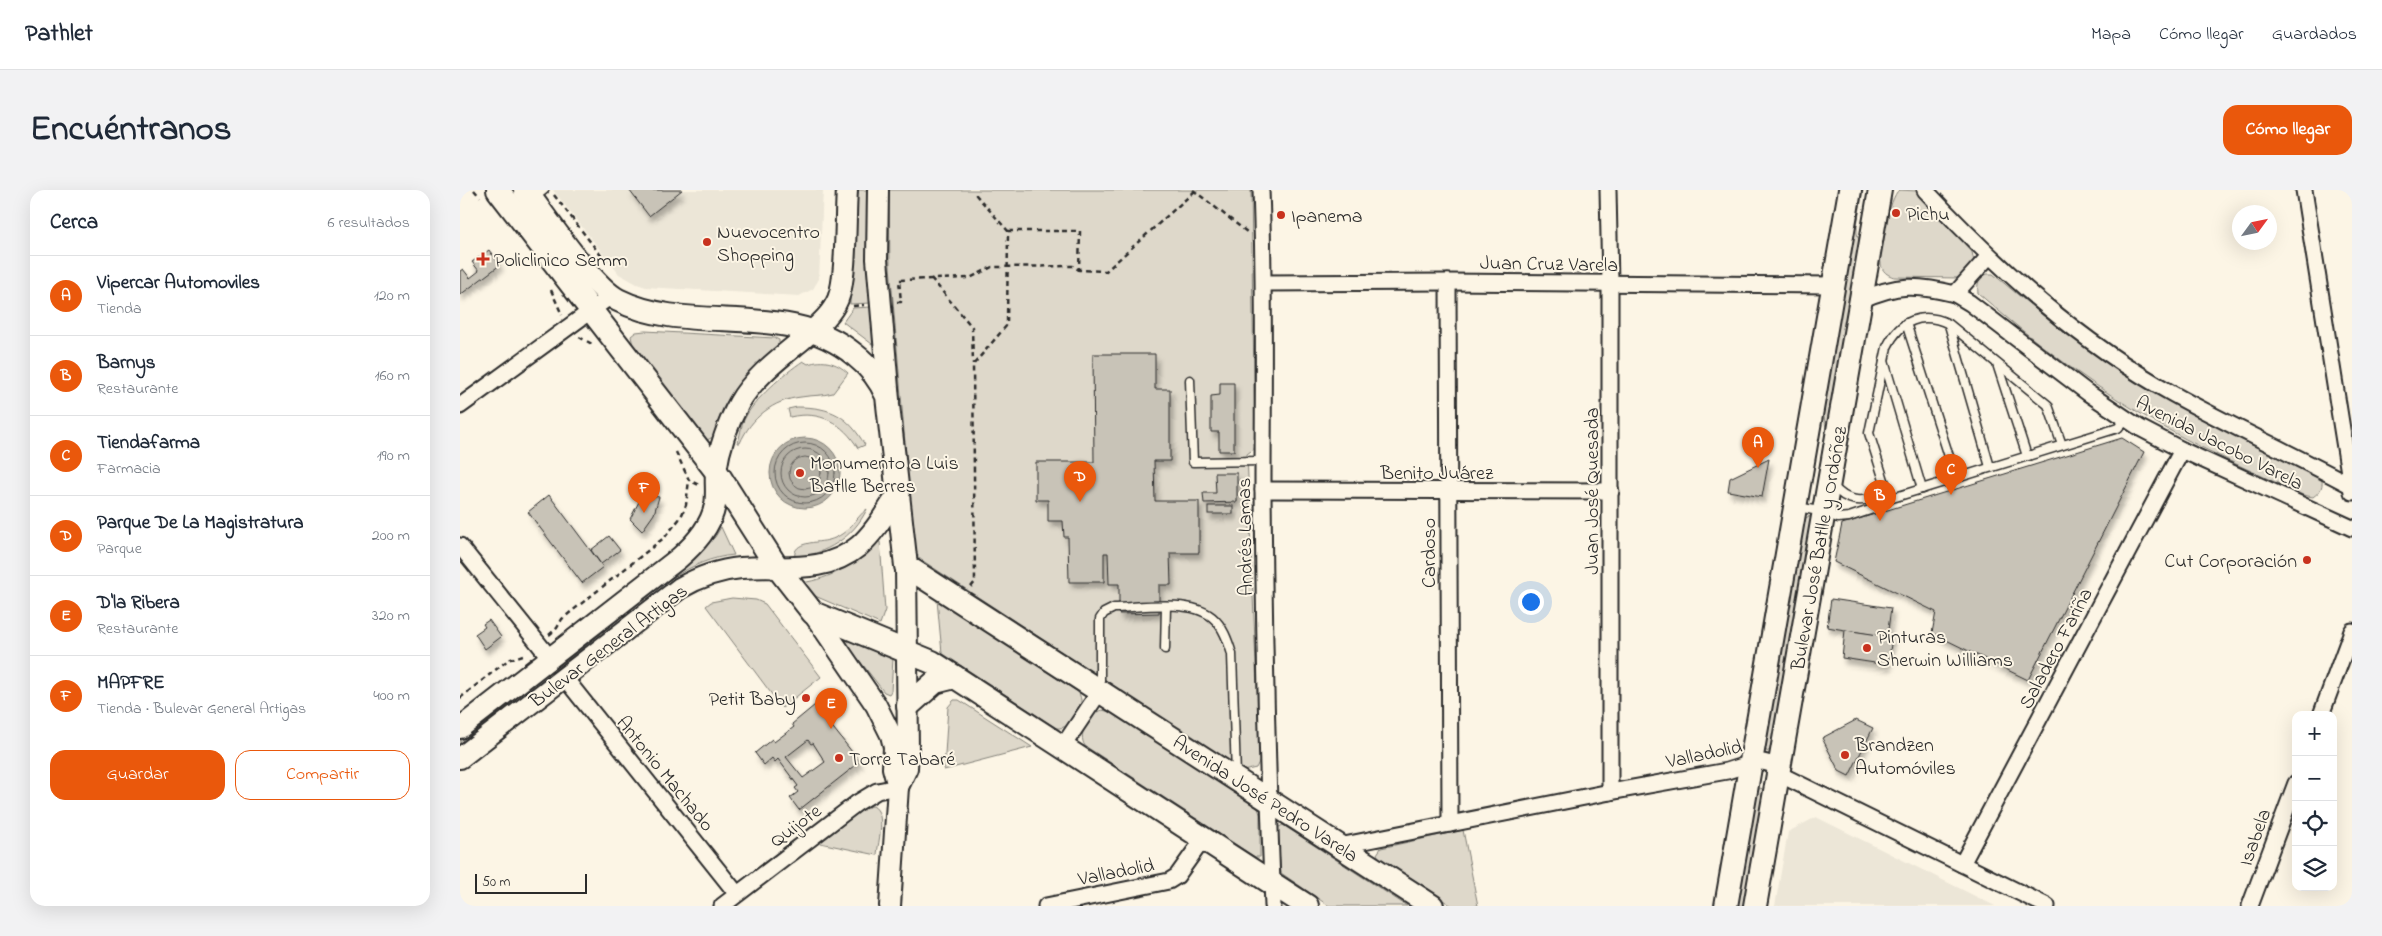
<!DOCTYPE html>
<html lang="es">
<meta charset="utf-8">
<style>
body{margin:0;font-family:"Indie Flower",sans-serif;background:#f2f2f3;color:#1f2937}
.controls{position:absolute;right:15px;bottom:15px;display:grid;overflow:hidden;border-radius:10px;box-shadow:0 5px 20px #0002}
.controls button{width:45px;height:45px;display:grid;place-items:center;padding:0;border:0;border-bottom:1px solid #e0e1e3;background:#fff;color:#1f2937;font:25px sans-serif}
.compass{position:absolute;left:1772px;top:15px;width:45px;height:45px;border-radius:50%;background:#fff;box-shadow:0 5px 20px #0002;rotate:57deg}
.scale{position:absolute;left:15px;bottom:12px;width:112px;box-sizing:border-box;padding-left:5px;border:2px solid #2b2b2b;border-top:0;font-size:14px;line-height:18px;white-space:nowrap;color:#2b2b2b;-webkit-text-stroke:4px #fcf5e5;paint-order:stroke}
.you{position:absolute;left:1070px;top:411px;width:18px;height:18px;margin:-12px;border:4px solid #fff;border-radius:50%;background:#1a73e8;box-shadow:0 0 0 8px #1a73e833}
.badge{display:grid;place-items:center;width:32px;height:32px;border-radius:50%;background:#ea580c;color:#fff;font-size:16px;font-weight:700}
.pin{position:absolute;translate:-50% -41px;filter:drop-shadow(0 1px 2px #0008)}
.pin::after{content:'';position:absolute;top:26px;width:18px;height:15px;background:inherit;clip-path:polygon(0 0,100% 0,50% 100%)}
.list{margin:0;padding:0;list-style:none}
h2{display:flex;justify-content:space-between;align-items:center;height:65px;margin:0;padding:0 20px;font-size:21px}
h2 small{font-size:16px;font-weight:400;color:#747a83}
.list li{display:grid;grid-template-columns:32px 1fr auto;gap:15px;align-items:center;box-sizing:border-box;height:80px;padding:0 20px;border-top:1px solid #e0e1e3}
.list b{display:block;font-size:19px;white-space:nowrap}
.list p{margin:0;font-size:16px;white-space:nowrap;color:#747a83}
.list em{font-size:16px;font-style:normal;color:#747a83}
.actions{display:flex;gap:10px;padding:15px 20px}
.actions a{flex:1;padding:11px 0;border:1px solid #ea580c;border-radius:15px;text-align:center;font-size:18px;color:#ea580c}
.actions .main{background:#ea580c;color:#fff}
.icon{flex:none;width:28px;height:28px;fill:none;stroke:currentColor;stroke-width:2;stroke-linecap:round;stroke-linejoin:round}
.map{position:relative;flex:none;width:1892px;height:716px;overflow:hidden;border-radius:15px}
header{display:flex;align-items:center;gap:30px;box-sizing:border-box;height:70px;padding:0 25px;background:#fff;border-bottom:1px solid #e0e1e3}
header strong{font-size:24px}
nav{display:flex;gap:28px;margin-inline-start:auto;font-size:18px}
.intro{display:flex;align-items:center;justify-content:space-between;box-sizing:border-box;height:120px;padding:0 30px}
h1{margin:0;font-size:35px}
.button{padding:12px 22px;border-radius:15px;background:#ea580c;color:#fff;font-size:18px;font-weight:700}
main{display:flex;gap:30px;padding:0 30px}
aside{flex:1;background:#fff;border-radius:15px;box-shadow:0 5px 20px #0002}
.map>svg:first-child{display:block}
.built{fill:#ece6d7}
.green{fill:#ded8ca;stroke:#84827a}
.water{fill:#b4b0a5;stroke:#7d7b74}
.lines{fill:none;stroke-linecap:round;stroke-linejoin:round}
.shore{stroke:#62605c;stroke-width:1}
.building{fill:#c8c3b7;stroke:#2b2b2b;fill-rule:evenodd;filter:url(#shadow)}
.lane-casing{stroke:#2b2b2b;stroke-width:11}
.street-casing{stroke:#2b2b2b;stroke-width:19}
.secondary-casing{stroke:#2b2b2b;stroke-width:24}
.primary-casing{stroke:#2b2b2b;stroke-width:26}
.path{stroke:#2b2b2b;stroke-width:2.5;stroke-dasharray:5 4;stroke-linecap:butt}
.lane{stroke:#fcf5e5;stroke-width:8}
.street{stroke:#fcf5e5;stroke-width:15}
.secondary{stroke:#fcf5e5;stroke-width:20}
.primary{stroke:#fcf5e5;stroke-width:22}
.poi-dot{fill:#c8321e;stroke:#fcf5e5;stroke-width:2}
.labels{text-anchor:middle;stroke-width:4;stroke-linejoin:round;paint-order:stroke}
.poi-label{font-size:20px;fill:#2b2b2b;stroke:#fcf5e5;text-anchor:start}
.street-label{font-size:20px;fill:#2b2b2b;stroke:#fcf5e5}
</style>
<header>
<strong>Pathlet</strong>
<nav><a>Mapa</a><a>Cómo llegar</a><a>Guardados</a></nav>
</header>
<div class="intro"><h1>Encuéntranos</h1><a class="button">Cómo llegar</a></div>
<main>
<aside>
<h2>Cerca<small>6 resultados</small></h2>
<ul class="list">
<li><span class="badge">A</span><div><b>Vipercar Automoviles</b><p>Tienda</p></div><em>120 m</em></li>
<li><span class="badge">B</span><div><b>Barnys</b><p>Restaurante</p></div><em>160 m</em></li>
<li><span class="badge">C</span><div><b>Tiendafarma</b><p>Farmacia</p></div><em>190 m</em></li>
<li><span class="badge">D</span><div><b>Parque De La Magistratura</b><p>Parque</p></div><em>200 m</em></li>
<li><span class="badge">E</span><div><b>D'la Ribera</b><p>Restaurante</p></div><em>320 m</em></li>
<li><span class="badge">F</span><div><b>MAPFRE</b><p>Tienda · Bulevar General Artigas</p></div><em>400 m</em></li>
</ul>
<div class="actions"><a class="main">Guardar</a><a>Compartir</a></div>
</aside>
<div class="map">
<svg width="1892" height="716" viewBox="0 0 1892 716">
<defs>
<filter id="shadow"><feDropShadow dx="3" dy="5.5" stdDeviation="2.5" flood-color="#0004"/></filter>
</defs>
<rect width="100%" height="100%" fill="#fcf5e5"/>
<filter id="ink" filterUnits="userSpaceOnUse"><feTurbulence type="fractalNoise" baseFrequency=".02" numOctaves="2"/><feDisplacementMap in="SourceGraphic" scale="10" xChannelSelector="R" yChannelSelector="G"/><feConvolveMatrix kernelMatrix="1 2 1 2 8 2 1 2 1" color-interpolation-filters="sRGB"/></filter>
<g filter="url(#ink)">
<g class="built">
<path d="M93 0H363L359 89 353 99 339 106 186 97 177 94 159 84Z"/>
<path d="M1356 627 1535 716H1315L1328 642Z"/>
</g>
<g class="green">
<path d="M396 0H407V62L411 113 390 114Z"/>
<path d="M429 0H791L795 258 787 264 800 570 796 578 783 581 460 369 454 359 430 76Z"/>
<path d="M1401 0H1403L1397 35V43L1400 54 1357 294 1366 238 1363 222Z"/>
<path d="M1439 0 1457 1 1512 62 1514 72 1499 88 1434 87C1427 85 1422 81 1421 74 1418 63 1430 6 1439 0Z"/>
<path d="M1527 84H1533L1603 142 1672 187 1861 286C1864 296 1861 301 1853 307L1843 305C1798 284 1752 264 1709 240 1640 202 1577 155 1518 103 1517 93 1518 89 1527 84Z"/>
<path d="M411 117 414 154H412L383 132 393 118Z"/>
<path d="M185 141 315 148 319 150V154L272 203 263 218 253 247 247 250 173 156 171 146 176 142Z"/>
<path d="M343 171 348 174C363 169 376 172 388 183L373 203C362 206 352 205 341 207 313 210 291 228 280 253H278C280 245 281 237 284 230 293 210 325 183 343 171Z"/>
<path d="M337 217C372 217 388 226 405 255L398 258C383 233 360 220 330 227L328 219Z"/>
<path d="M407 319C394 347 365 365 335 367 332 351 358 353 369 350 390 344 395 328 407 319Z"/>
<path d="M1349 326 1352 330 1311 559 1307 562 1305 558 1344 329Z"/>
<path d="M261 337 274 365C229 369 195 400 161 427 138 446 115 464 91 483L90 481 238 364 255 347Z"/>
<path d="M417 351 420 352 425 420 420 434 355 406 343 398 344 393 347 392C376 386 398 373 417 351Z"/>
<path d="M272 408 296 410 305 414 361 487 322 518 246 416 251 412Z"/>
<path d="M477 410 618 502C628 516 612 540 596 538L482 463Z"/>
<path d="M387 448 433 469 431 501 429 504 424 502 385 452Z"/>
<path d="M79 489 81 492 0 555V551Z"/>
<path d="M494 510H499L572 557 484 580 488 517Z"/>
<path d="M642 520 651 522 798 618 800 624V667H795L625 556C617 544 629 523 642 520Z"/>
<path d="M1301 598 1304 601 1284 716H1277L1297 600Z"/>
<path d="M413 616C427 624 418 651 417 665L360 653 405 617Z"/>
<path d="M823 635 947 716H869L821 683 817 638Z"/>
<path d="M1003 640 1018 716H992L920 669 917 664 921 658Z"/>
</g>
<circle class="water" cx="345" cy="283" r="35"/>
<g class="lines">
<g class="shore">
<circle cx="345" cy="283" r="30"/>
<circle cx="345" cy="283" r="24"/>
<circle cx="345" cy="283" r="16"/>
</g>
</g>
<g class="building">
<path d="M169 0H222L189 26Z"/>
<path d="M29 60 40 75 0 105V81L3 79 10 88 19 81 12 72Z"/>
<path d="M633 164H695V199H710V271H694L695 311H739V363H710L711 395H699V423L659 424V394H649L648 363H644V392H609L608 347H604L603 331H588V310H576V272H634Z"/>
<path d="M760 193H774V261H759V242H751V206L760 205Z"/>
<path d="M1662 248 1684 262 1568 490 1472 443 1476 422 1374 372 1382 334Z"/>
<path d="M1309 269 1302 307 1268 301 1270 288Z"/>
<path d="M755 283H777V312L744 313 743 303H756Z"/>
<path d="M183 304 199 307 194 324 182 341 170 329Z"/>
<path d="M89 305 143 377 122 393 68 322Z"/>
<rect x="748" y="316" width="25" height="8"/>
<path d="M149 346 160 360 141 374 131 360Z"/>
<path d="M1371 409 1431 418 1427 447 1367 437Z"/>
<path d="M29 430 41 447 25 459 15 444 25 437 23 434Z"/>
<path d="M1385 440 1432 447 1428 475 1382 468Z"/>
<path d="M355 515 400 572 339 620 330 608 338 602 335 598 338 596 318 569 315 572 312 568 304 575 295 563 312 549 314 552 334 537 332 534ZM348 550 351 554 353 553 365 572 343 588 326 567Z"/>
<path d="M1396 530 1413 538 1389 586 1379 581 1362 548Z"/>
</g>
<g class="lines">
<g class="lane-casing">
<g id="lane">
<path d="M74 8 84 0"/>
<path d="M1446 133 1496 288"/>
<path d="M1489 135 1530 277"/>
<path d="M1424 171 1462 299"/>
<path d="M1537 174 1567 266"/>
<path d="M730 190 733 272 803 271"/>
<path d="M1373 296C1387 313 1401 312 1421 307L1426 310"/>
<path d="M1430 309 1409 243 1427 157C1440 130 1462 121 1489 134L1588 215 1602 255"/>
<path d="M1338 317 1364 322 1378 328 1389 327 1422 316 1426 310 1658 238 1666 228"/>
<path d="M705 459 706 416"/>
<path d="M640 497V429L644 423 654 418C682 417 730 409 752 427 763 436 768 451 772 464L776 585"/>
</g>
</g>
<g class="street-casing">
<g id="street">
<path d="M801 0C805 100 803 199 803 299 804 438 807 577 813 716"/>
<path d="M1148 0 1150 93V602"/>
<path d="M1465 0C1539 79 1619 152 1713 204 1772 237 1833 264 1892 296"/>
<path d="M1844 0 1892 302"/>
<path d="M1529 66 1495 104 1510 113 1628 203 1680 238 1722 260 1892 338"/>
<path d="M988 92 990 634"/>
<path d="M804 93 988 92 1374 95"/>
<path d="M1401 110C1436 94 1457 94 1495 104"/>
<path d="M0 216 151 106"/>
<path d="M803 300 1151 301"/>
<path d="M0 356 90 468"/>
<path d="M104 487 277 704"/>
<path d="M1861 525 1892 441"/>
<path d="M603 556 640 501"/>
<path d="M879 656 1150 602 1267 581 1292 573 1303 572 1311 574 1319 584 1587 716"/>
<path d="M1502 674 1722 260"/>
<path d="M262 716 397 613 417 601 438 597"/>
<path d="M586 716 709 691 717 686 744 648"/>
<path d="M1790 716 1836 593"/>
</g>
</g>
<g class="secondary-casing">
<g id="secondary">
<path d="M418 0 417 69 429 210"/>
<path d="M353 423 416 515 431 545 434 557 433 578 438 597 430 716"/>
<path d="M0 538 219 368C235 354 251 337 255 315 257 304 255 292 256 281 259 259 268 233 279 213 294 187 320 168 343 149 356 137 371 126 378 109 387 86 385 28 387 0"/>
<path d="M0 568 220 398C239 387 259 380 281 378 323 375 364 385 399 356 415 342 426 322 438 304"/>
<path d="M438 597 447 578 448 560 446 376"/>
</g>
</g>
<g class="primary-casing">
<g id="primary">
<path d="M38 0 256 281 317 377 353 423 472 472 847 716"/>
<path d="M65 0C85 26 131 96 158 110 232 147 327 108 395 165 409 176 420 190 427 206L446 376 972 716"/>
<path d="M448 516 475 492 495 487"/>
<path d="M1266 716 1390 0"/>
<path d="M1295 716 1420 0"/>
</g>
</g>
<g class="path">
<path d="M14 0 20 7"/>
<path d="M733 0 787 42"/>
<path d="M94 5 146 72"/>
<path d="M548 41H620L619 80"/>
<path d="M471 88 512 137 513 174"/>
<path d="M91 100 102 125"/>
<path d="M437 112H441L439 90 510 88 532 77 613 76 619 80 646 81 736 0"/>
<path d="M393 116 404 115"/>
<path d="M119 147 134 155"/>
<path d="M216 262 229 290 239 295"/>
<path d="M511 397 515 392 513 175 547 135 548 41 516 5V0"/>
<path d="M89 445 97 438 102 429 205 347 221 327 226 315 229 290"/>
<path d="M0 508 48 470 63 465"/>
</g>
<use href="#lane" class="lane"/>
<use href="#street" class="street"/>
<use href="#secondary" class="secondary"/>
<use href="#primary" class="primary"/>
</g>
</g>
<g class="poi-dot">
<circle cx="1436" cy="23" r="5"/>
<circle cx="821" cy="25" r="5"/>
<circle cx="247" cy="52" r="5"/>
<path d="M20.5 61.5h5v5h5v5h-5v5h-5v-5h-5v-5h5z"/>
<circle cx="340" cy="283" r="5"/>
<circle cx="1847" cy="370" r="5"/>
<circle cx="1407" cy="458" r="5"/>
<circle cx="346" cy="508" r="5"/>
<circle cx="1385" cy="565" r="5"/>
<circle cx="379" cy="568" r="5"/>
</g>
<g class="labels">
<g class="poi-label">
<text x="1446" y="30">Pichu</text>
<text x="831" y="32">Ipanema</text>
<text x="257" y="48">Nuevocentro<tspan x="257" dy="23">Shopping</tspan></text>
<text x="34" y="76">Policlinico Semm</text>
<text x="350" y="279">Monumento a Luis<tspan x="350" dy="23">Batlle Berres</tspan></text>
<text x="1837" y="377" text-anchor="end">Cut Corporación</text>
<text x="1417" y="453">Pinturas<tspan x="1417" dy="23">Sherwin Williams</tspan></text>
<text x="336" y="515" text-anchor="end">Petit Baby</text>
<text x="1395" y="561">Brandzen<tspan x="1395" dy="23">Automóviles</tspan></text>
<text x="389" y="575">Torre Tabaré</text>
</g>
<g class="street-label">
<text transform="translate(1089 73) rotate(1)" y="7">Juan Cruz Varela</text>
<text transform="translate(1760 252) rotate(27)" y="7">Avenida Jacobo Varela</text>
<text x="977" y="289">Benito Juárez</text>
<text transform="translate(1131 301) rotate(-90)" y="7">Juan José Quesada</text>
<text transform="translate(784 347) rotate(-91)" y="7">Andrés Lamas</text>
<text transform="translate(1358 358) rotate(-80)" y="7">Bulevar José Batlle y Ordóñez</text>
<text transform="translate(968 363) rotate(-90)" y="7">Cardoso</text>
<text transform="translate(148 455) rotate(-37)" y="7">Bulevar General Artigas</text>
<text transform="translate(1595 458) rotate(-62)" y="7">Saladero Fariña</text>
<text transform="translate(1244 563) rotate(-12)" y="7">Valladolid</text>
<text transform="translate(206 583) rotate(51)" y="7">Antonio Machado</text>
<text transform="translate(806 608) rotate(33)" y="7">Avenida José Pedro Varela</text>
<text transform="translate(335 635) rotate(-37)" y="7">Quijote</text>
<text transform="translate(1794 647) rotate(-70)" y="7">Isabela</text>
<text transform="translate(656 681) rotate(-11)" y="7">Valladolid</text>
</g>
</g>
</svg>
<div class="controls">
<button>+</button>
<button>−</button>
<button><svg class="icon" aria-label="locate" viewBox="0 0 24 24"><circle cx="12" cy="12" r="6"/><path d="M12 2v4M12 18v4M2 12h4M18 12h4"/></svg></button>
<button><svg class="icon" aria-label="layers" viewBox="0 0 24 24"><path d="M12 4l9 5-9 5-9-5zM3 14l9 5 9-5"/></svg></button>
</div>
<svg class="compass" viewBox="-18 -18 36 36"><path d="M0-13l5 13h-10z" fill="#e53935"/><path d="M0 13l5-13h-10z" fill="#747a83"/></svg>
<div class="scale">50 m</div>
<div class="you"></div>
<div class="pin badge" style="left:1298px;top:278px">A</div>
<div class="pin badge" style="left:1420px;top:331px">B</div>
<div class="pin badge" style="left:1491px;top:305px">C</div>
<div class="pin badge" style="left:620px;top:312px">D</div>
<div class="pin badge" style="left:371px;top:539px">E</div>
<div class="pin badge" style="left:184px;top:323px">F</div>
</div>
</main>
